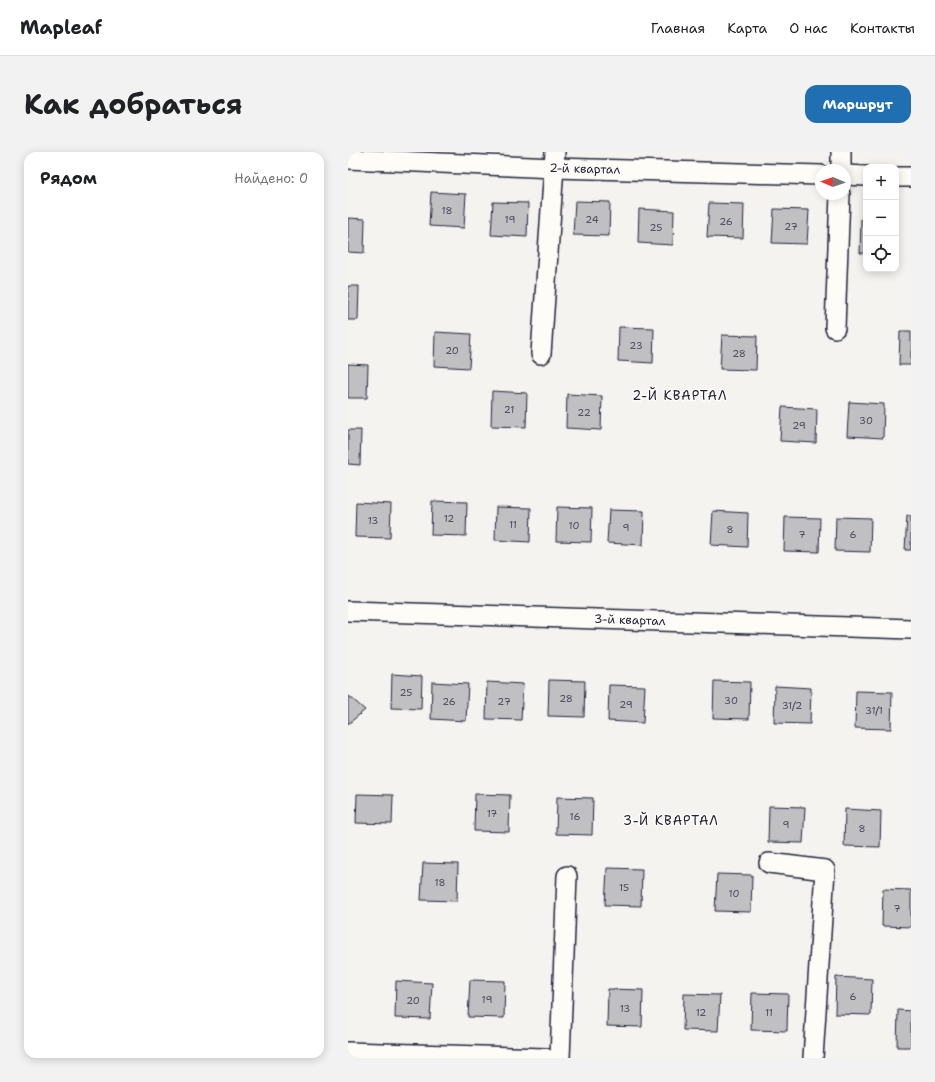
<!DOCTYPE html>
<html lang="ru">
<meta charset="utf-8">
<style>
body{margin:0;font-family:"Shantell Sans",sans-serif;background:#f2f2f2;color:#202124}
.controls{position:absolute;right:12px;top:12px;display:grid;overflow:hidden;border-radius:8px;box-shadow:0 2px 10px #0003}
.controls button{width:36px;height:36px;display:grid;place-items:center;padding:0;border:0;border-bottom:1px solid #e0e0e0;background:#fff;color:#202124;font:20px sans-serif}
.compass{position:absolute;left:467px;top:12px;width:36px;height:36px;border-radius:50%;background:#fff;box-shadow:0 2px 10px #0003;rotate:272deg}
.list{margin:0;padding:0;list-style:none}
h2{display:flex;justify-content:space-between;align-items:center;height:52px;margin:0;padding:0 16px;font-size:17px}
h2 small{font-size:13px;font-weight:400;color:#757577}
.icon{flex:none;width:22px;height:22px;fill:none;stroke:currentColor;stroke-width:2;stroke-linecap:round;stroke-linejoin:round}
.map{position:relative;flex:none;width:563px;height:906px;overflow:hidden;border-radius:12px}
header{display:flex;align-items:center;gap:24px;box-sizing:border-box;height:56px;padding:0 20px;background:#fff;border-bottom:1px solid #e0e0e0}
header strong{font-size:19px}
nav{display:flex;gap:22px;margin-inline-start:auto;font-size:14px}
.intro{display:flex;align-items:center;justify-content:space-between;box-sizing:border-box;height:96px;padding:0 24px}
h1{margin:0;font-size:28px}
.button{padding:10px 18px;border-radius:12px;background:#1f6fb2;color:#fff;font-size:14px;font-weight:700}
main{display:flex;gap:24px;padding:0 24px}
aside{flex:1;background:#fff;border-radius:12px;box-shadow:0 2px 10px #0003}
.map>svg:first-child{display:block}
.building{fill:#c0bfc2;stroke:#22223b}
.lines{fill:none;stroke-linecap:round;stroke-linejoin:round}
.minor-casing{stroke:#22223b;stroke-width:22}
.minor{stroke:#fdfcf7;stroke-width:19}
.labels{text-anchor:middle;stroke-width:3;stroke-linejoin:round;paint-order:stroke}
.number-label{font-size:10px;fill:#4a495d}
.street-label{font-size:12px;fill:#22223b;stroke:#fdfcf7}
.neighbourhood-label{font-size:13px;letter-spacing:1px;fill:#22223b;stroke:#fdfcf7}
</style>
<header>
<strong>Mapleaf</strong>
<nav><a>Главная</a><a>Карта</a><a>О нас</a><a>Контакты</a></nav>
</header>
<div class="intro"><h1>Как добраться</h1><a class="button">Маршрут</a></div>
<main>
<aside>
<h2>Рядом<small>Найдено: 0</small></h2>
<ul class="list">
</ul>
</aside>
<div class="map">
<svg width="563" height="906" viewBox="0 0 563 906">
<rect width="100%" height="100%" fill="#f4f3ef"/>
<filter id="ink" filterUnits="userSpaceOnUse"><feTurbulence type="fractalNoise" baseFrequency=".025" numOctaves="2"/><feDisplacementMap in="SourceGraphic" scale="8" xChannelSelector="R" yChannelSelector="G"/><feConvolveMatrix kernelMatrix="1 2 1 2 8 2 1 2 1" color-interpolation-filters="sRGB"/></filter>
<g filter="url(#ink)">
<g class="building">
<path d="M83 40 118 42 116 76 81 74Z"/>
<path d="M227 49 262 50 261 84 225 83Z"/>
<path d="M145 50 180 51 179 85 143 83Z"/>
<path d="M361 51 396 52 395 86 359 85Z"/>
<path d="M291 57 326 59 325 93 290 91Z"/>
<path d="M426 57 461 58 459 92 424 91Z"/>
<path d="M0 66 17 67 16 101 0 100Z"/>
<path d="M513 67H518V101H512Z"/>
<path d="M0 134H11L10 168H0Z"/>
<path d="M271 175 306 176 305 211 270 209Z"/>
<path d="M552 179H563V213H551Z"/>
<path d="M87 180 123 182 121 216 86 214Z"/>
<path d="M374 183 409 184 408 218 372 217Z"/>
<path d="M0 212 20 213 19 246H0Z"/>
<path d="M144 239 179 241 178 275 143 274Z"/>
<path d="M219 242 254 244 253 278 218 276Z"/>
<path d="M501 250 536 252 535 286 499 284Z"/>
<path d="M434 255 469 257 468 291 432 289Z"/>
<path d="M0 278H13L12 313 0 312Z"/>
<path d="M84 349 119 350 118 384 83 383Z"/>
<path d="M8 350 43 352 42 386 7 385Z"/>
<path d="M148 355 183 356 182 390 147 388Z"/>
<path d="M209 355 244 356 243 390 208 389Z"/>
<path d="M261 358 296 359 295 393 259 391Z"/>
<path d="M365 359 400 361 399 395 363 393Z"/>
<path d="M559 364H563V398H557Z"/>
<path d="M437 365 472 366 471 400 436 399Z"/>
<path d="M488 365 523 366 522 400 487 399Z"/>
<path d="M44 522 74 524 73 557 43 556Z"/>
<path d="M201 528 237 529 236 565 200 564Z"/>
<path d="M366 529 402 530 401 567 365 566Z"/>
<path d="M84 530 120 532 118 569 83 567Z"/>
<path d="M139 530 175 532 173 568 138 567Z"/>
<path d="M261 533 297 534 295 571 260 569Z"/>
<path d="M427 534 463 536 462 572 426 571Z"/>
<path d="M508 539 544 540 543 577 507 576Z"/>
<path d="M0 543 17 558 0 572Z"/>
<path d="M9 642 45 643 44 672 8 671Z"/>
<path d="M127 642 162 643 161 680 126 679Z"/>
<path d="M209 645 245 646 244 683 208 682Z"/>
<path d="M421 654 457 655 455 691 420 690Z"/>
<path d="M497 657 533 659 532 695 496 694Z"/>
<path d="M75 711 110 712 109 749 73 748Z"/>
<path d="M259 716 294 717 293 754 257 753Z"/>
<path d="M369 722 404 723 403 760 367 759Z"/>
<path d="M535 737 563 738V775L534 774Z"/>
<path d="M488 825 524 827 523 863 487 862Z"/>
<path d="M122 828 157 829 156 866 120 865Z"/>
<path d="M48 829 84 831 82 867 47 866Z"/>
<path d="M260 837 295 838 294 875 259 874Z"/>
<path d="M404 841 440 842 439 879 403 878Z"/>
<path d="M336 842 372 843 370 879 335 878Z"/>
<path d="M550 858 563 859V895H549Z"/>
</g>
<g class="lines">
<g class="minor-casing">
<g id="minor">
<path id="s1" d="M0 7 206 16 473 23"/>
<path d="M493 18V0"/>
<path d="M497 23 518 24"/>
<path d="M548 25H563"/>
<path d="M487 176 492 42"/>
<path d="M193 202 207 0"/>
<path id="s2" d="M0 459 563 477"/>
<path d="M421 711 477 718 465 906"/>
<path d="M0 900 197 906"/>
<path d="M212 906 219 724"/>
</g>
</g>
<use href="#minor" class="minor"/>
</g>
</g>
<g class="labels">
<g class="number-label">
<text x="99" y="62">18</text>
<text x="162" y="71">19</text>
<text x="244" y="71">24</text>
<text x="378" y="73">26</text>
<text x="443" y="78">27</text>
<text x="308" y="79">25</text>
<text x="288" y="197">23</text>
<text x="104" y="202">20</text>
<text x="391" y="205">28</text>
<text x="161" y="261">21</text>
<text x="236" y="264">22</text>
<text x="518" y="272">30</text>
<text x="451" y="277">29</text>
<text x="101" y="370">12</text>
<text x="25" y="372">13</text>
<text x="165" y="376">11</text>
<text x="226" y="377">10</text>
<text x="278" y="379">9</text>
<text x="382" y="381">8</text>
<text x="454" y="386">7</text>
<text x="505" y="386">6</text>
<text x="58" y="544">25</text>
<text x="218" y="550">28</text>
<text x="383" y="552">30</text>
<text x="101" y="553">26</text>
<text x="156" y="553">27</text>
<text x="278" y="556">29</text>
<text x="444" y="557">31/2</text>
<text x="526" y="562">31/1</text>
<text x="144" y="665">17</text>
<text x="227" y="668">16</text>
<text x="438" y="676">9</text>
<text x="514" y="680">8</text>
<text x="92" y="734">18</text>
<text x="276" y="739">15</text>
<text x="386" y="745">10</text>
<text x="549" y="760">7</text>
<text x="505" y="848">6</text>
<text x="139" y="851">19</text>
<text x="65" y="852">20</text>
<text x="277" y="860">13</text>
<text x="353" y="864">12</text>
<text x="421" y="864">11</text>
</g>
<g class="street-label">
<text dy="4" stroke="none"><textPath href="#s1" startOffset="237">2-й квартал</textPath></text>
<text dy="4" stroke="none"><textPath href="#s2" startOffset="282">3-й квартал</textPath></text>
</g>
<g class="neighbourhood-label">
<text x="332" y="248">2-Й КВАРТАЛ</text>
<text x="323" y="673">3-Й КВАРТАЛ</text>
</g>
</g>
</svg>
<div class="controls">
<button>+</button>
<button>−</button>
<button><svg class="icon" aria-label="locate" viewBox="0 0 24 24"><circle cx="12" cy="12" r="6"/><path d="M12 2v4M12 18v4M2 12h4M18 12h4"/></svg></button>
</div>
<svg class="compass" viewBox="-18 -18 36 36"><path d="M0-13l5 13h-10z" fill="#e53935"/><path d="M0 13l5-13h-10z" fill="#757577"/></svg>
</div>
</main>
